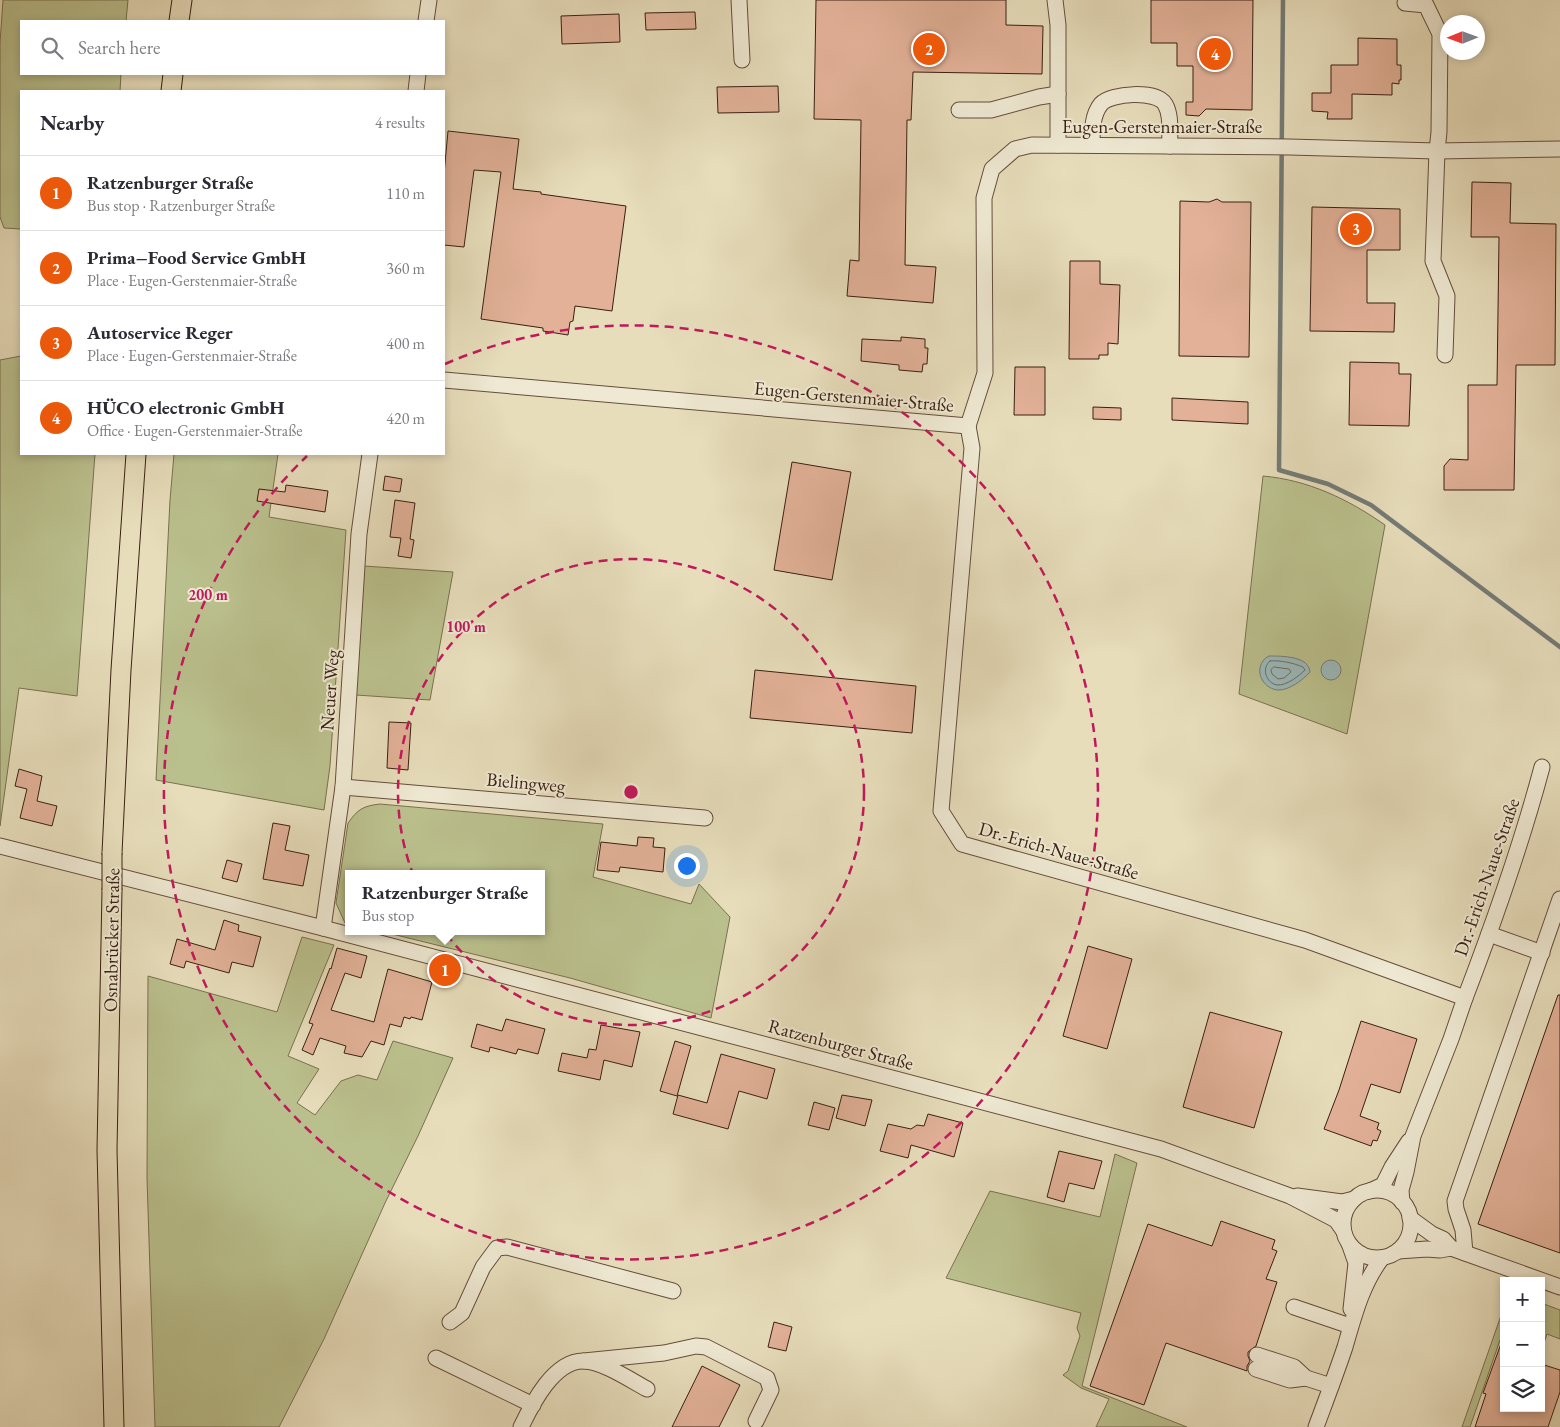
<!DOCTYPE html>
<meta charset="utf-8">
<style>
body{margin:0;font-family:"EB Garamond",serif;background:#f2f2f3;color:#2b2b33}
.controls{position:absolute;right:15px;bottom:15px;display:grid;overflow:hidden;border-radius:0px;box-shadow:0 2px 8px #0003}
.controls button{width:45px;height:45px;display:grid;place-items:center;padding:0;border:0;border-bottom:1px solid #e1e1e2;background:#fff;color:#2b2b33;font:25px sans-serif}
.compass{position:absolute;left:1440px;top:15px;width:45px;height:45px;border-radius:50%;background:#fff;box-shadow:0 2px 8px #0003;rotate:269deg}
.you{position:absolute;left:686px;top:865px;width:18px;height:18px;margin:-12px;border:4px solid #fff;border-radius:50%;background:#1a73e8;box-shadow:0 0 0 8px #1a73e833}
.badge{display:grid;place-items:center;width:32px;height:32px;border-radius:50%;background:#ea580c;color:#fff;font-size:16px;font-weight:700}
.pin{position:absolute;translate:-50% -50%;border:2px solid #fff;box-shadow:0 1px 5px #0006}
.popup{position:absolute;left:345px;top:870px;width:200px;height:65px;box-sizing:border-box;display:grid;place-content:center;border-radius:0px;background:#fff;filter:drop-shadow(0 1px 4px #0005);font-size:16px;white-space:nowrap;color:#7c7c81}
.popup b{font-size:19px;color:#2b2b33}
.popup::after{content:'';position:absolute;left:50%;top:100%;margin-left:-10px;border:10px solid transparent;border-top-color:#fff}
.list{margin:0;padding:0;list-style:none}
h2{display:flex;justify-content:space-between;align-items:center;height:65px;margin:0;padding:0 20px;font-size:21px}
h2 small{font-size:16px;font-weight:400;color:#7c7c81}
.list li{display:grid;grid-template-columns:32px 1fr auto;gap:15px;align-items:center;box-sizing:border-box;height:75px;padding:0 20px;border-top:1px solid #e1e1e2}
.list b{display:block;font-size:19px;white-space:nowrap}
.list p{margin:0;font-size:16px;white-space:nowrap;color:#7c7c81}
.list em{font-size:16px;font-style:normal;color:#7c7c81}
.icon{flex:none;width:28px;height:28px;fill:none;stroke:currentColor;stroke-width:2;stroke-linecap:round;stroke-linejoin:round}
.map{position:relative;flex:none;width:1560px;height:1427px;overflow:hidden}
.search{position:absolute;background:#fff;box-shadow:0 2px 8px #0003;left:20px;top:20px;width:425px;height:55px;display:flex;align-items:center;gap:12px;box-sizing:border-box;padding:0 18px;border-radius:0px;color:#7c7c81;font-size:19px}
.panel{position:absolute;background:#fff;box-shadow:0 2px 8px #0003;left:20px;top:90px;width:425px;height:365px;border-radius:0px}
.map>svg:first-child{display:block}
.green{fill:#bac08d;stroke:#7a7050}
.water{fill:#9bb9bb;stroke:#747b77}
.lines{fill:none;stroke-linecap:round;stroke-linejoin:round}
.shore{stroke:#6a6c66;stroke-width:1}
.stream{stroke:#747b77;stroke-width:4.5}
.building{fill:#e2b198;stroke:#3a1f12}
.minor-casing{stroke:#654e3c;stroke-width:17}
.major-casing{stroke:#3a1f12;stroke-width:21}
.minor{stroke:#efe9d3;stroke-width:15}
.major{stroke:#e7ddbb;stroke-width:19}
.major-bridge-casing{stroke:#3a1f12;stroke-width:21;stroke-linecap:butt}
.major-bridge{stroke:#e7ddbb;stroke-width:19}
.ring{fill:none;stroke:#c2185b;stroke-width:2.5;stroke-dasharray:9 6}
.labels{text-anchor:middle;stroke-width:4;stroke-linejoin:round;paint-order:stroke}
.street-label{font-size:19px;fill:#3a1f12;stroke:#efe9d3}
.centre{fill:#c2185b;stroke:#efe9d3;stroke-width:2.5}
.ring-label{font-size:15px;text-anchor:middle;font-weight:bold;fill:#c2185b;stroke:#efe9d3;stroke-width:4;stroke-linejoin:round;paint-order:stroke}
</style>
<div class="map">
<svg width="1560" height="1427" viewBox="0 0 1560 1427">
<rect width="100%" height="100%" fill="#e7ddbb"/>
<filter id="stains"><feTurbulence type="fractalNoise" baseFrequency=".004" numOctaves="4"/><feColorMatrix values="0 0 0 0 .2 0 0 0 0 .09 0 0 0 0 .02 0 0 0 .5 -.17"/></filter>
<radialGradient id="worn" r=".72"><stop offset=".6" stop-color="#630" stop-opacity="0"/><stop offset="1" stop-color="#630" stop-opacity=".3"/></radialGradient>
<g class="green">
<path d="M3 0H128L126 21H21V74H121L120 91H21V229L4 228 0 217V43Z"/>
<path d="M21 356V454H95L77 696 19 688 0 826V360Z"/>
<path d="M174 454H278L269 517 346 530 330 766 324 810 156 780 170 500Z"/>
<path d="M1263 476C1308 480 1348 499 1385 525L1347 734 1239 694Z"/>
<path d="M364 566 453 572 430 700 356 695Z"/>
<path d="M380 804 603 824 593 877 691 904 699 884 730 917 711 1018 570 978 380 931H541V874H349V923H345L336 903 348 823C358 809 363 806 380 804Z"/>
<path d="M302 937 334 945 288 1056 319 1069 297 1103 315 1115 341 1081 358 1075 377 1080 393 1041 453 1058 418 1136 385 1203 324 1339 279 1427H155L147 1178 148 976 277 1012Z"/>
<path d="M1115 1154 1137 1163 1082 1386 1187 1427H1096L1109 1399 1081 1388 1063 1375 1068 1371 1080 1336 1077 1328 1081 1313 946 1278 990 1191 1100 1217Z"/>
<path d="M1541 1303 1560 1310V1339L1547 1334 1541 1351Z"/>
<path d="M1504 1307V1341L1500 1340 1470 1427H1462Z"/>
</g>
<g class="water">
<path d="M1269 656C1282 656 1309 656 1310 672 1303 680 1289 690 1279 690 1265 690 1254 673 1263 661 1264 659 1267 657 1269 656Z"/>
<circle cx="1331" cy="670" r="10"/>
</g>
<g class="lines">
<g class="shore">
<path d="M1270 661C1281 660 1293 663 1303 667L1305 670C1299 676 1286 686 1277 685 1266 683 1261 668 1270 661Z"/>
<path d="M1274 667 1289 669 1291 672 1284 678 1278 679 1272 674 1271 670Z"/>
</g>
<path class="stream" d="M1283 0 1279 470 1328 484 1371 505 1560 647"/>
</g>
<g class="building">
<path d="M816 0H1006V25L1043 26 1042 74 913 72 911 120H907L905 265 936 267 933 303 847 296 850 260 859 261 861 120 814 119Z"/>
<path d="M1151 0H1253L1252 110 1206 109 1199 116 1186 115V102H1193V66H1177V43H1151Z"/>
<path d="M695 12 696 29 646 30 645 13Z"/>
<path d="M619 14 620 42 562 44 561 16Z"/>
<path d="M1358 38 1397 39V65H1401V80H1399V84L1392 83V95L1352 94V119H1327L1328 112 1312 111V93H1331V65H1358Z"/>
<path d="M778 86 779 112 718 113 717 87Z"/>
<path d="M448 131 519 139 513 189 541 192V194L626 206 612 311 575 306 573 321 570 322 568 335 543 331V328L481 319 501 172 474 170 464 247 444 245V174Z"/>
<path d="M1472 182 1511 183 1510 223 1556 224 1555 365H1516L1514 490H1444V466L1450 459 1468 460V385H1497L1499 237H1471Z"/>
<path d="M1217 199 1222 202H1251L1249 357 1179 356 1180 201 1209 202Z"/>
<path d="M1312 207 1400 209V250H1367V303H1395L1394 332 1310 331Z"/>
<path d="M1070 261H1100V284L1120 285 1118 344 1108 343V355H1099V359H1069Z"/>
<path d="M901 337 925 339V348H928L927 364H923L922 372 899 370V365L861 361 862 339 901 341Z"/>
<path d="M1350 362 1399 363V374H1411L1409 426 1349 425Z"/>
<path d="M1015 367H1045V415H1014Z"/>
<path d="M1172 398 1248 402V424L1172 420Z"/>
<path d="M1093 407 1121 408V420L1093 419Z"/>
<path d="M792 462 851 472 832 580 774 570Z"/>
<path d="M385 476 402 479 400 492 383 490Z"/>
<path d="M286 485 328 491 325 512 257 501 259 489 285 492Z"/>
<path d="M395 500 415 503 410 539 414 540 411 558 398 556 401 538 390 537Z"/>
<path d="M755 670 916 686 912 733 750 718Z"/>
<path d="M389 722 411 723 408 770 387 768Z"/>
<path d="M19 769 42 776 37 801 57 806 52 826 20 818 27 789 15 786Z"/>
<path d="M273 823 290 826 285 850 309 855 303 886 263 879Z"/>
<path d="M638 837 654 838 653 847 665 848 663 872 620 867 619 872 597 870 601 842 637 846Z"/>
<path d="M227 860 242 864 237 882 222 878Z"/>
<path d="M224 920 239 925 238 931 261 937 253 967 232 962 229 973 186 961 184 968 170 964 177 939 215 950Z"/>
<path d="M1088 946 1132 959 1107 1049 1063 1036Z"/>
<path d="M337 948 367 956 361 978 345 973 331 1010 374 1022 388 969 432 982 422 1020 411 1017 410 1019 404 1017 401 1027 390 1024 384 1045 371 1041 362 1057 344 1053 346 1046 320 1038 313 1055 302 1050 313 1024 309 1023 330 968 331 969Z"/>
<path d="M1558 995H1560V1253L1478 1224Z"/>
<path d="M1210 1012 1282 1032 1254 1128 1183 1107Z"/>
<path d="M506 1019 545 1029 538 1054 518 1049 516 1054 490 1047 489 1052 471 1047 477 1024 502 1031Z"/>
<path d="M1361 1021 1417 1039 1400 1093 1371 1084 1360 1116 1379 1123 1377 1129 1381 1131 1377 1141 1373 1140 1371 1146 1324 1129 1339 1090Z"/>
<path d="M601 1025 640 1032 632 1067 604 1060 600 1080 558 1071 562 1053 587 1058 589 1049 596 1050Z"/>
<path d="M675 1041 691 1046 677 1096 660 1091Z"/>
<path d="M721 1054 775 1069 767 1099 739 1091 728 1129 673 1114 678 1095 707 1103Z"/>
<path d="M842 1095 872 1100 865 1126 836 1118Z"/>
<path d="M814 1102 835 1108 829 1130 808 1125Z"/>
<path d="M928 1114 963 1123 954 1157 911 1145 908 1158 880 1151 888 1124 911 1129 917 1125 924 1126Z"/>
<path d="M1059 1151 1102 1161 1094 1189 1069 1183 1064 1202 1047 1197Z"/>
<path d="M1221 1221 1275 1240 1272 1249 1277 1251 1266 1279 1277 1282 1256 1346 1248 1352V1356L1250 1361 1247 1366V1371L1166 1343 1144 1405 1090 1386 1148 1224 1212 1246Z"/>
<path d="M774 1322 792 1327 786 1351 768 1347Z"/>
<path d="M1502 1341H1504V1408H1541V1364L1560 1370V1392L1548 1427H1475L1486 1394 1483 1393Z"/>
<path d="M702 1366 740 1385 719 1427H672Z"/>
</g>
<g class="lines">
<g class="minor-casing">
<g id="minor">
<path d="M739 0 742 60"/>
<path d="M1055 0 1058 25V145"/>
<path d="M1405 3 1426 5 1440 34 1439 132 1437 151 1433 261 1447 296 1445 355"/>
<path d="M426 21 429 0"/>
<path d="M416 91 418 74"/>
<path d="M959 110H991L1039 97 1058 94"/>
<path d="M1092 145C1092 132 1092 115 1101 104 1111 93 1156 90 1165 104 1172 116 1169 132 1170 146"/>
<path d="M444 380 968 426"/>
<path d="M968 426 972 448 941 811 962 844 1305 940 1465 998 1451 1039 1413 1136 1406 1172 1401 1190 1402 1202"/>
<path d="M968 426 985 373 984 198 992 169 1015 149 1032 145 1289 147 1437 151 1560 149"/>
<path d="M343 787 705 818"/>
<path d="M0 846 323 928 1161 1149 1290 1196 1336 1220 1343 1230"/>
<path d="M323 928 343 787 359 534 370 454"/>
<path d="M1489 934 1542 953"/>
<path d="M1465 998C1494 922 1521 846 1542 767"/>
<circle cx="1377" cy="1224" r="34"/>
<path d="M1370 1191 1383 1185 1392 1167 1409 1141"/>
<path d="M1297 1196 1342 1202 1354 1199"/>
<path d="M1410 1218 1432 1234 1443 1239 1451 1248 1560 1287"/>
<path d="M1350 1246 1356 1263 1351 1309"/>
<path d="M1398 1251 1427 1249 1440 1250 1451 1248"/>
<path d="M1465 1253 1463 1230 1456 1209 1455 1201 1560 899"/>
<path d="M1294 1307 1350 1326"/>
<path d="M450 1322 462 1313 483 1267 497 1248 507 1247 673 1291"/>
<path d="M1257 1355 1294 1367 1306 1378 1331 1386"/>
<path d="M436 1358 533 1405"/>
<path d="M584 1361 664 1353 696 1346 706 1347 767 1378 771 1390 756 1421"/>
<path d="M1256 1369 1290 1380 1306 1378"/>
<path d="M521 1427C532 1404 554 1360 584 1361 602 1361 632 1381 647 1389"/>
<path d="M1316 1427C1326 1400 1336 1374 1345 1347 1354 1316 1362 1284 1382 1258"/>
</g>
</g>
<g class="major-casing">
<g id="major">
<path d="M179 21 182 0"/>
<path d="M171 91 173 74"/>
<path d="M112 853 121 670 136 454"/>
<path d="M112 890 107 1150 114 1427"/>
</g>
</g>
<use href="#minor" class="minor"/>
<use href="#major" class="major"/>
<g class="major-bridge-casing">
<path id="major-bridge" d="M112 890V853"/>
</g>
<use href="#major-bridge" class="major-bridge"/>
</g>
<g class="ring">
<circle cx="631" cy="792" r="233"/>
<path d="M445 364A467 467 0 1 1 307 456"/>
</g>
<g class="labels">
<g class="street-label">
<text x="1162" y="133">Eugen-Gerstenmaier-Straße</text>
<text transform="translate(854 396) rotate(5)" y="7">Eugen-Gerstenmaier-Straße</text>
<text transform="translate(329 690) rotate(-86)" y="7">Neuer Weg</text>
<text transform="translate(526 782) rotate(5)" y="7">Bielingweg</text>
<text transform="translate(1059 850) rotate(16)" y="7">Dr.-Erich-Naue-Straße</text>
<text transform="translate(1486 877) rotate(-71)" y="7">Dr.-Erich-Naue-Straße</text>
<text transform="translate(111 940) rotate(-89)" y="7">Osnabrücker Straße</text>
<text transform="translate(841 1044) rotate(15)" y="7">Ratzenburger Straße</text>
</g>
</g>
<circle cx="631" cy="792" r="8" class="centre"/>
<g class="ring-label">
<text x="208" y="600">200 m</text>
<text x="466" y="632">100 m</text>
</g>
<rect width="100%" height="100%" filter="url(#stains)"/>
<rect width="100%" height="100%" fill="url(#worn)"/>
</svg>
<div class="controls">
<button>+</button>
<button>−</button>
<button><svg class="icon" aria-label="layers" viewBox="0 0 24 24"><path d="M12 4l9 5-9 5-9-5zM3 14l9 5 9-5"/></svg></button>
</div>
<svg class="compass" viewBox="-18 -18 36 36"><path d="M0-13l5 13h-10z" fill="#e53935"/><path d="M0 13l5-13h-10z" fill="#7c7c81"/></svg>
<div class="you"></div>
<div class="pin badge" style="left:445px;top:970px">1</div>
<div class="popup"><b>Ratzenburger Straße</b>Bus stop</div>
<div class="pin badge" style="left:929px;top:49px">2</div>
<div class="pin badge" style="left:1356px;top:229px">3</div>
<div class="pin badge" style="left:1215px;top:54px">4</div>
<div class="search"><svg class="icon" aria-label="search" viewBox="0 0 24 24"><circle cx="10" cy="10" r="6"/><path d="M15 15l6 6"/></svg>Search here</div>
<section class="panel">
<h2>Nearby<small>4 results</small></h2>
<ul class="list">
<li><span class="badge">1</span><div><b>Ratzenburger Straße</b><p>Bus stop · Ratzenburger Straße</p></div><em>110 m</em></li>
<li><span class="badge">2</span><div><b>Prima–Food Service GmbH</b><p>Place · Eugen-Gerstenmaier-Straße</p></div><em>360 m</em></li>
<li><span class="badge">3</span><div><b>Autoservice Reger</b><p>Place · Eugen-Gerstenmaier-Straße</p></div><em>400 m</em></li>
<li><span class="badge">4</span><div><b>HÜCO electronic GmbH</b><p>Office · Eugen-Gerstenmaier-Straße</p></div><em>420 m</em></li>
</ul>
</section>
</div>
